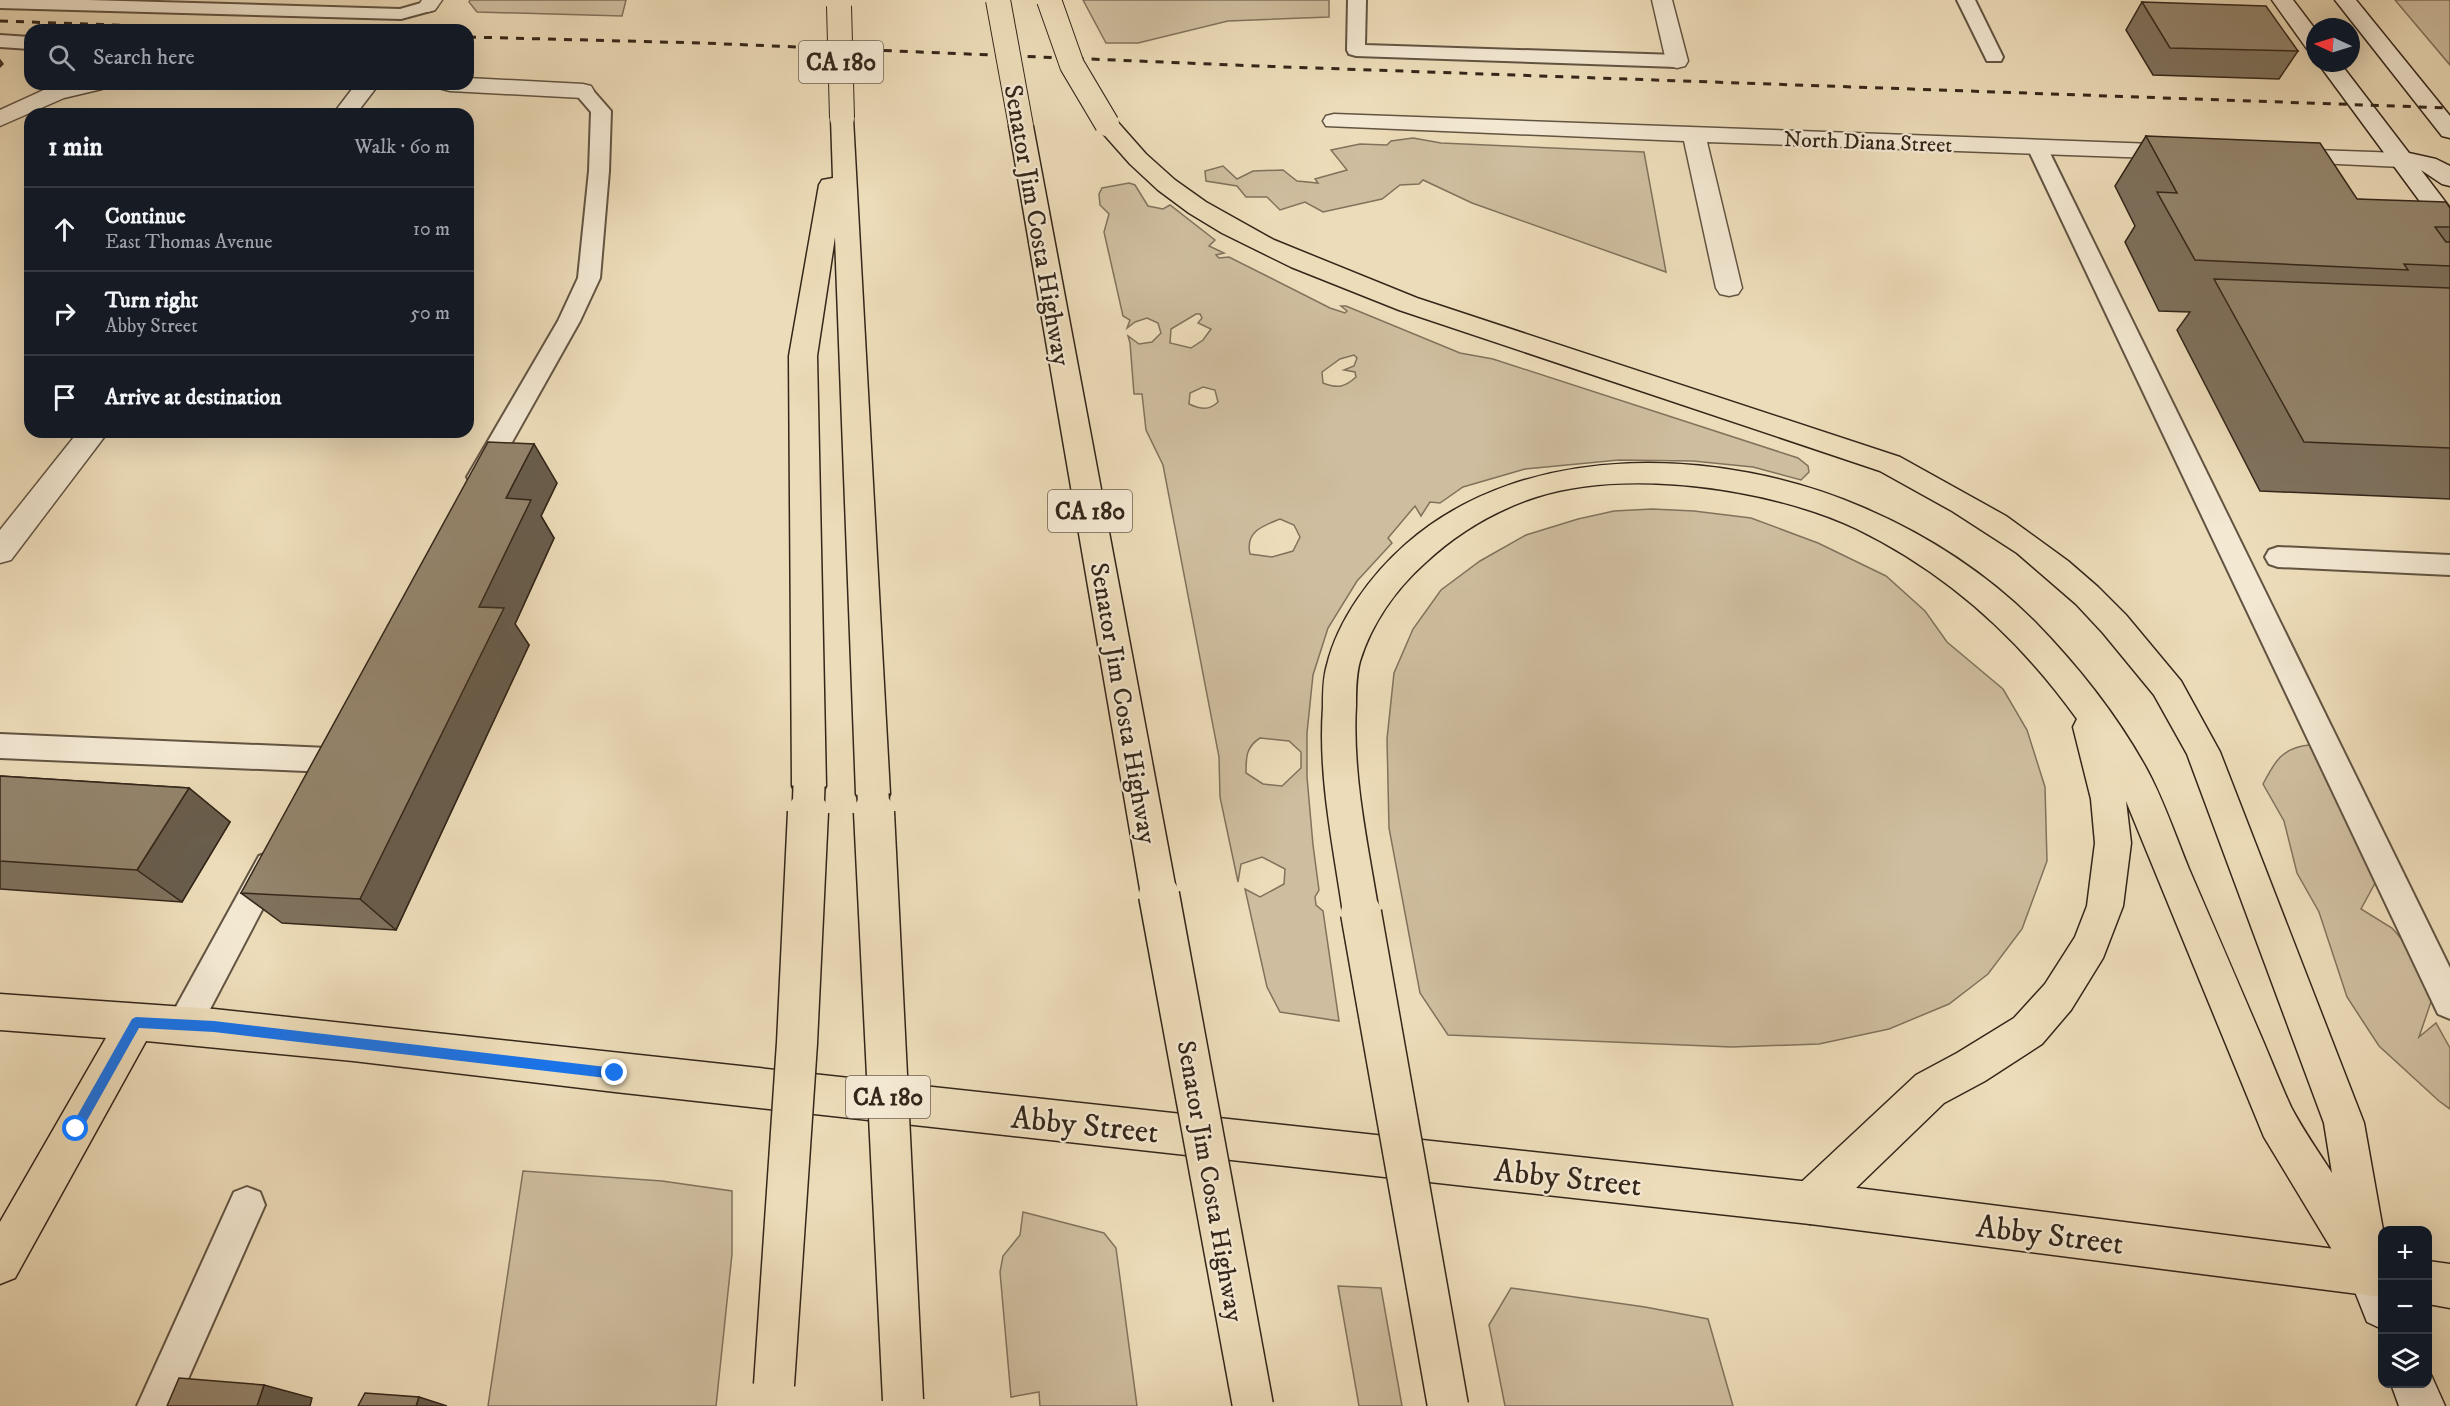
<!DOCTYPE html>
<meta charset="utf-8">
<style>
body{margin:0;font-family:"IM FELL DW Pica",serif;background:#20242c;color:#f1f3f6}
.controls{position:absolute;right:18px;bottom:18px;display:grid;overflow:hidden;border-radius:12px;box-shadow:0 6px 24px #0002}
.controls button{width:54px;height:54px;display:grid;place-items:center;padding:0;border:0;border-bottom:2px solid #363941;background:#171b24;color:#f1f3f6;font:30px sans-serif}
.compass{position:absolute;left:2306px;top:18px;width:54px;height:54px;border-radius:50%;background:#171b24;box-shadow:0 6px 24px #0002;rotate:274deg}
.stop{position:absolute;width:18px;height:18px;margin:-14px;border:4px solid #1a73e8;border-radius:50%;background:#fff}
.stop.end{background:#1a73e8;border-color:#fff;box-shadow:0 2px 6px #0008}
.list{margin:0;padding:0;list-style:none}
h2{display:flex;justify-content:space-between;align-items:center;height:78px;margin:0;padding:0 24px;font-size:26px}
h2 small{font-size:20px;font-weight:400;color:#9ea1a6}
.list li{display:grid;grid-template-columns:39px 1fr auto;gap:18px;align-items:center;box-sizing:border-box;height:84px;padding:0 24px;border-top:2px solid #363941}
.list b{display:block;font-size:22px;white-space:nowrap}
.list p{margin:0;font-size:20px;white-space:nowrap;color:#9ea1a6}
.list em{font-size:20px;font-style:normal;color:#9ea1a6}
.icon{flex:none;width:33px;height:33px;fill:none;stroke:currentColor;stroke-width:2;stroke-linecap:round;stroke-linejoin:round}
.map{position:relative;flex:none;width:2450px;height:1406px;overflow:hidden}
.search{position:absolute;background:#171b24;box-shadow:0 6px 24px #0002;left:24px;top:24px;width:450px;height:66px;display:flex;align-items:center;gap:15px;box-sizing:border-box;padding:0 21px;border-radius:18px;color:#9ea1a6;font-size:22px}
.panel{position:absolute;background:#171b24;box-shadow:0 6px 24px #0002;left:24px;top:108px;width:450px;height:330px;border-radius:18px}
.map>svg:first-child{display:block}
.green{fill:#cebd9e;stroke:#81725c;stroke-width:1.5;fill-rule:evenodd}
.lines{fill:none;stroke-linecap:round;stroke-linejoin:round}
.service-casing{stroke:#625442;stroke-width:4}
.minor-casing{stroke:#625442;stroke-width:3}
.secondary-casing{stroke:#34261a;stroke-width:3}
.primary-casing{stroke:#34261a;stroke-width:3}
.motorway-casing{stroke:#34261a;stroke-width:3}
.service{fill:#f3e8d2;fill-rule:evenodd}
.minor{fill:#f3e8d2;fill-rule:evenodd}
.secondary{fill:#f3e8d2;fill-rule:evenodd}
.primary{fill:#eddcb9;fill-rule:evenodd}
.motorway{fill:#eddcb9;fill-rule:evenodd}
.rail{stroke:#34261a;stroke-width:3;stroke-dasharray:8 8;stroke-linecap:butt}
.motorway-bridge-far2-casing{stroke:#34261a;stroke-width:26;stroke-linecap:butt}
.motorway-bridge-far1-casing{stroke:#34261a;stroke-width:34;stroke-linecap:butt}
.motorway-bridge-casing{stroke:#34261a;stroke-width:43;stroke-linecap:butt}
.motorway-bridge-far2{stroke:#eddcb9;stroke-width:24}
.motorway-bridge-far1{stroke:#eddcb9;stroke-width:31}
.motorway-bridge{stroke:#eddcb9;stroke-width:40}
.wall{fill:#7f725e;stroke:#34261a;stroke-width:1.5}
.shaded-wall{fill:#685d4c;stroke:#34261a;stroke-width:1.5}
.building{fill:#94856d;stroke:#34261a;stroke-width:1.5}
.route{fill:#1a73e8}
.labels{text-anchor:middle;stroke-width:4.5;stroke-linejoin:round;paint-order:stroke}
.far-street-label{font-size:22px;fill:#34261a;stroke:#f3e8d2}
.shield{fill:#f3e8d2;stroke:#6d6051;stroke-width:1.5}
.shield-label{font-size:24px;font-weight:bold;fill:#34261a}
.street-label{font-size:26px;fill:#34261a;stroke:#f3e8d2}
.near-street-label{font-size:32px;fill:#34261a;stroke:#f3e8d2}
</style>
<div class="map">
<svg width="2450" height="1406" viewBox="0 0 2450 1406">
<rect width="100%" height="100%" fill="#eddcb9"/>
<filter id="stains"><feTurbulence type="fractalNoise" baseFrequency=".00333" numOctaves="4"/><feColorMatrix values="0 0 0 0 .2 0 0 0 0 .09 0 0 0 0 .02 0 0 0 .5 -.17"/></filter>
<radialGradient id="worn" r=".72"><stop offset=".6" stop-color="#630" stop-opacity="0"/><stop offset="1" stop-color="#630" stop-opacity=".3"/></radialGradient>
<g class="green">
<path d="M470 0H626L622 16 477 12 469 2Z"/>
<path d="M1083 0H1329V17L1228 21 1138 43H1106Z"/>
<path d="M2395 0H2450V65Z"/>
<path d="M1413 138 1441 143 1644 152 1666 272 1472 203 1423 180 1419 184 1400 185 1382 199 1323 212 1305 202 1280 210 1267 197H1246L1237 186 1206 181 1205 171 1223 166 1237 179 1253 171 1283 170 1297 181 1318 183 1315 179 1347 170 1331 150 1360 144 1387 145 1391 141Z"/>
<path d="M1129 183 1135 185 1148 206 1163 209 1170 205 1215 240 1209 246 1224 253 1216 255 1219 258 1229 257 1330 308 1345 313 1347 311 1341 306H1346L1460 353 1493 359 1798 458 1808 466 1809 472 1801 480 1753 467 1693 461 1619 460 1525 469 1463 487 1440 503 1430 502 1421 516 1415 506 1388 538 1392 543 1357 581 1328 628 1313 675 1307 733V777L1313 845 1319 890 1315 897 1316 905 1323 911 1339 1021 1280 1012 1267 987 1245 889 1260 897 1284 884 1285 869 1262 857 1241 864 1238 882 1220 797 1219 757 1163 465 1146 430 1142 394H1134L1130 343 1128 336 1139 344 1152 342 1161 333 1158 323 1147 318 1135 322 1127 328 1130 320 1123 316 1104 232 1109 214 1100 205 1099 194 1102 188ZM1196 314H1200L1202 318 1198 323 1211 329 1203 340 1191 348 1170 343 1171 329ZM1354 355 1357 358 1354 366 1344 370 1355 372 1356 377C1345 387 1338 389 1323 383L1322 372 1340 359ZM1203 387 1215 390 1218 402C1209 411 1200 409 1189 404L1190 393ZM1280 519 1294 525 1300 537 1293 551 1272 557 1250 554C1245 532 1262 526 1280 519ZM1260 738 1289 741 1301 752V768L1282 786 1263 784 1246 773C1246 757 1246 747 1260 738Z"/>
<path d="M1652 509 1694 511 1751 518 1818 543 1886 576 1925 611 1947 642 2003 689 2027 730 2045 787 2047 861 2022 929 1988 974 1949 1004 1889 1029 1819 1044 1731 1047 1448 1035 1420 993 1389 828 1387 739 1394 673 1413 629 1441 590 1480 561 1526 535 1578 519 1614 511Z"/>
<path d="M2309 745 2320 757 2380 874 2361 909 2392 928 2419 959 2433 996 2419 1037 2436 1023 2450 1048V1109L2439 1101 2379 1046 2347 997 2319 912 2297 873 2284 821 2263 784C2275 761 2282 748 2309 745Z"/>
<path d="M523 1171 662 1181 732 1191V1254L716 1406H488Z"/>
<path d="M1023 1212 1104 1233 1116 1248 1137 1406H1040L1039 1392 1011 1397 1000 1272 1003 1256 1020 1235Z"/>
<path d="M1338 1286 1381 1288 1402 1406H1359Z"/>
<path d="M1511 1288 1645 1307 1708 1319 1733 1406H1505L1489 1325Z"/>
</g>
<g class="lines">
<g class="service-casing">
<g id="service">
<path d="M0 0H88L400 9 428 1 434 2 437 6 434 10 401 19 0 8Z"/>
<path d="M1348 0H1366L1365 45 1677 55 1684 57 1686 61 1684 65 1677 67 1356 56 1349 54 1347 50Z"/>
<path d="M1957 0H1975L2003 57 2001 61H1987Z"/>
<path d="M0 35 30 37V49L0 47Z"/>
<path d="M583 85 590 87 611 111 609 171 600 278 580 321 489 483 480 486 471 483 467 477 558 321 578 278 589 171 591 112 573 91 576 87Z"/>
<path d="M2037 141 2044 143 2047 147 2450 968V1019L2438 1014 2027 147 2030 143Z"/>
<path d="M2278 547 2450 555V575L2278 567 2269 564 2265 557 2269 550Z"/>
<path d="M0 734 328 748 338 751 343 760 338 769 328 772 0 758Z"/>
<path d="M270 852 281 856 285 866 196 1036 184 1041 172 1036 167 1025 172 1014 259 856Z"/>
<path d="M247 1187 260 1192 265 1205 176 1406H137L234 1192Z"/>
</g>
</g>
<g class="minor-casing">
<g id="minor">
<path d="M422 0H442L435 10 428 12 421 10 418 6Z"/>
<path d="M1652 0H1672L1688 61 1685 66 1677 68 1669 66 1666 61Z"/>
<path d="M468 78 583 84 591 86 594 91 591 96 583 98 450 91 442 89 439 84H468Z"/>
<path d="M66 84H105L102 89 64 98 0 126V110L48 88Z"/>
<path d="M356 84H379L356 114H333Z"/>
<path d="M1334 114 2181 145 2189 147 2193 152 2189 157 2181 159 1707 142 1742 288 1738 294 1729 296 1720 294 1716 288 1684 141 1326 126 1323 121 1326 116Z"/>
<path d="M2283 149 2401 153 2409 155 2413 160 2409 165 2401 167 2275 161 2271 156 2275 151Z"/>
<path d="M78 432H108L11 560 0 563V530Z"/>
</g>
</g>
<g class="secondary-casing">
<g id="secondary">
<path d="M2272 0H2293L2315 29V50L2307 49Z"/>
<path d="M2335 0H2356L2450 116V138L2442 136Z"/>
<path d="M2318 63H2340L2409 153 2436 159 2450 166V186L2442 184 2421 170 2450 208V233L2441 230Z"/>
<path d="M2369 1253 2382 1258V1329L2367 1322 2348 1274 2354 1259Z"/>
<path d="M2428 1368 2445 1406H2399L2391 1384H2428Z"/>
</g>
</g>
<g class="primary-casing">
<g id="primary">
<path d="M0 994 214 1009 1810 1182 2382 1255V1297L1810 1224 615 1092 353 1061 146 1041 15 1278 0 1284V1222L106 1038 0 1030Z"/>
<path d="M2428 1261 2450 1264V1308L2428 1304Z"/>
</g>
</g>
<g class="motorway-casing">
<g id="motorway">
<path d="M842 111 850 113 853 118 890 794 885 804 873 809 861 804 856 794 835 237 817 356 826 786 821 796 809 801 797 796 792 786 789 356 819 185 822 180 833 178 831 118 834 113Z"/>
<path d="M1107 117 1115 119 1146 154 1175 180 1206 202 1274 240 1417 298 1900 457 2006 516 2068 561 2098 587 2126 615 2181 681 2220 752 2364 1123 2383 1230 2382 1290 2369 1295 2354 1289 2348 1276 2264 1137 2126 801 2131 843 2123 906 2103 958 2071 1010 2042 1044 1985 1081 1944 1103 1825 1218 1810 1224 1795 1218 1789 1203 1795 1188 1916 1075 1957 1053 2014 1018 2045 984 2075 937 2087 906 2095 843 2091 799 2073 727 2077 719C2019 638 1947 573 1857 529 1771 488 1628 468 1536 497 1494 511 1457 533 1425 563 1396 589 1372 623 1360 661 1356 675 1356 691 1356 705 1352 775 1368 845 1379 913L1374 925 1361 930 1348 925 1343 913C1333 845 1318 776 1323 707 1323 693 1323 678 1327 665 1338 619 1372 574 1406 544 1527 438 1724 447 1864 508 1927 535 1987 574 2035 622 2077 665 2116 714 2145 766 2163 798 2175 835 2189 869 2212 922 2235 975 2257 1027 2269 1054 2279 1081 2291 1107 2303 1130 2318 1151 2332 1173L2324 1123 2187 754 2154 695 2103 633 2076 604 2017 553 1952 511 1880 471 1399 310 1291 267 1222 233 1189 213 1158 190 1130 164 1099 129 1096 124 1099 119Z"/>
<path d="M1021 119 1029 121 1033 126 1177 895 1172 907 1159 911 1146 907 1141 895 1009 126 1013 121Z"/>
</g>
</g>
<use href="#service" class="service"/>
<use href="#minor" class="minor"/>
<use href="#secondary" class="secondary"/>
<use href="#primary" class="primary"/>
<use href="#motorway" class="motorway"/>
<g class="rail">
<path d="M0 21 259 30"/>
<path d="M468 37 702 43 1258 66 2450 108"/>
</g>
<g class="motorway-bridge-far2-casing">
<g id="motorway-bridge-far2">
<path d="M998 0 1021 126"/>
<path d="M1049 0 1072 65 1107 124"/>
<path d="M839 6 842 118"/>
</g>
</g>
<g class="motorway-bridge-far1-casing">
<g id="motorway-bridge-far1">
<path d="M873 794 874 814"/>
<path d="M808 814 809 786"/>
</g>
</g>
<g class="motorway-bridge-casing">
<g id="motorway-bridge">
<path d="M874 812 903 1400"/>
<path d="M1159 895 1253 1406"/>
<path d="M1361 913 1448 1406"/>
<path d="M774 1385 797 1043 808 812"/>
</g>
</g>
<use href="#motorway-bridge-far2" class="motorway-bridge-far2"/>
<use href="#motorway-bridge-far1" class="motorway-bridge-far1"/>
<use href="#motorway-bridge" class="motorway-bridge"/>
</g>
<g class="wall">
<path d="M2142 2 2298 51 2279 79 2153 75 2126 30Z"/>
<path d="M2146 136 2357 199 2450 208V499L2260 491 2177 330 2190 312 2159 311 2125 242 2135 226 2115 186Z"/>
<path d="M557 483 541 516 554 538 515 624 529 645 396 930 282 923 241 893Z"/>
<path d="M0 776 189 788 230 822 182 902 0 889Z"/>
</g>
<g class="shaded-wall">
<path d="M0 60 3 64 0 67Z"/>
<path d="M534 444 557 483 541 516 554 538 515 624 529 645 396 930 360 899 479 607 506 498Z"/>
<path d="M189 788 230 822 182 902 137 870Z"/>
<path d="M264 1385 312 1398 310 1406H257Z"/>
<path d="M419 1397 447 1406H416Z"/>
</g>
<g class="building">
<path d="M2142 2 2266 6 2298 51 2170 48Z"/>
<path d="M2146 136 2320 143 2357 199 2446 202 2450 208V227H2435L2446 242H2450V266L2404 264 2408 270 2195 260 2157 192 2177 193Z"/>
<path d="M2214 279 2450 288V448L2304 442Z"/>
<path d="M488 442 534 444 506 498 531 500 479 607 504 608 360 899 241 893Z"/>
<path d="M0 776 189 788 137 870 0 861Z"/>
<path d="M179 1378 264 1385 257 1406H167Z"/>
<path d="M365 1393 419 1397 416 1406H358Z"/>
</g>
<path class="route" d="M136 1017 214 1021 615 1068 621 1073 615 1079 214 1032 139 1028 80 1133H72V1125L132 1019Z"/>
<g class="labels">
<g class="far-street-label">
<text transform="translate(1868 141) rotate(2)" y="8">North Diana Street</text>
</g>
<g class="shield">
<rect x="799" y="41" width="84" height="42" rx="4.5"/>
<rect x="1048" y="490" width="84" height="42" rx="4.5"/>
<rect x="846" y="1076" width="84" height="42" rx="4.5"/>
</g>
<g class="shield-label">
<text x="841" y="70">CA 180</text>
<text x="1090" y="519">CA 180</text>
<text x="888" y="1105">CA 180</text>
</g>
<g class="street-label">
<text transform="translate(1038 225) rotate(80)" y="9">Senator Jim Costa Highway</text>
<text transform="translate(1124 703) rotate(80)" y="9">Senator Jim Costa Highway</text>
<text transform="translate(1211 1181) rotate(80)" y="9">Senator Jim Costa Highway</text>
</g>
<g class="near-street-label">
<text transform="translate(1085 1124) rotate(6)" y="11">Abby Street</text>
<text transform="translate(1568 1177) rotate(6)" y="11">Abby Street</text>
<text transform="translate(2050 1234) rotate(7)" y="11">Abby Street</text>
</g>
</g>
<rect width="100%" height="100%" filter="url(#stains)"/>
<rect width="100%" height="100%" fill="url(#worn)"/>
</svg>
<div class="controls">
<button>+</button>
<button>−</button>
<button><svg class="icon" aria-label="layers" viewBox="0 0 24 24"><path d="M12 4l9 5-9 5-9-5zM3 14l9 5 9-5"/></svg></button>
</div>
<svg class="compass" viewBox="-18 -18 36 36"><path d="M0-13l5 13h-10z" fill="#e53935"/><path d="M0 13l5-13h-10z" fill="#9ea1a6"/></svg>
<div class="stop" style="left:76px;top:1129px"></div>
<div class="stop end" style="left:615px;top:1073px"></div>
<div class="search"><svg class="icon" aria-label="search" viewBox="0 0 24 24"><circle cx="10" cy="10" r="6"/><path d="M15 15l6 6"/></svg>Search here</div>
<section class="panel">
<h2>1 min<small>Walk · 60 m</small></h2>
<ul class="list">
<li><svg class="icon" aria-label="ahead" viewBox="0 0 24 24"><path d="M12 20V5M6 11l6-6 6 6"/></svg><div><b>Continue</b><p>East Thomas Avenue</p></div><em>10 m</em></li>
<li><svg class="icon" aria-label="right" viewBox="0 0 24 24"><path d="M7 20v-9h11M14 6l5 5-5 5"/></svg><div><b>Turn right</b><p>Abby Street</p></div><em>50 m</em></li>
<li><svg class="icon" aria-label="arrive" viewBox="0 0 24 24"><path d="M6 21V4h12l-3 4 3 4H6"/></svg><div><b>Arrive at destination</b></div></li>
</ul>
</section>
</div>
